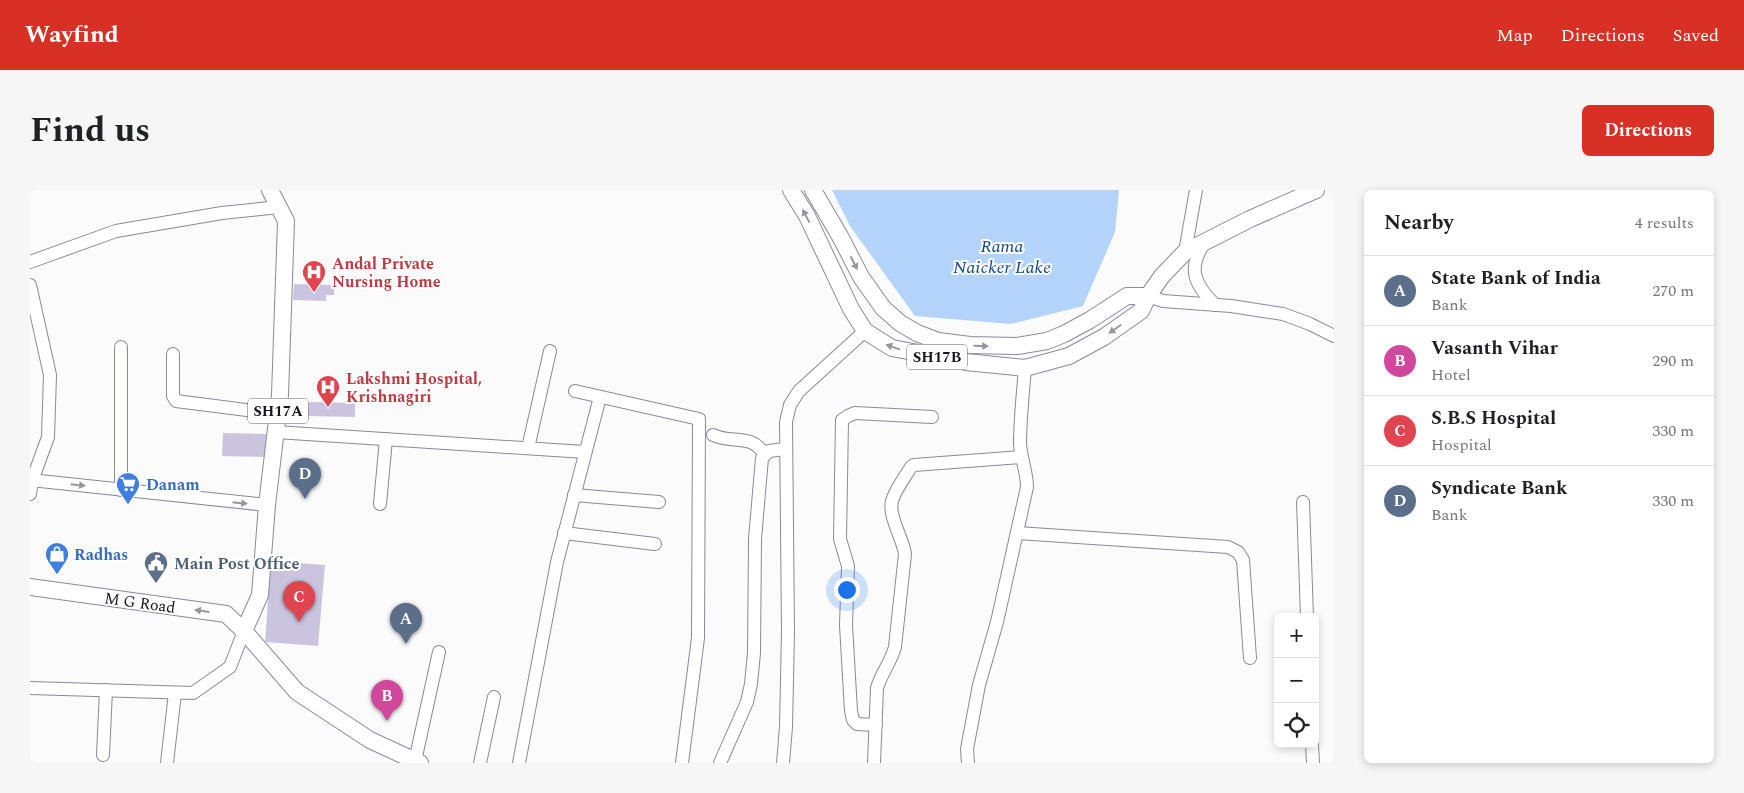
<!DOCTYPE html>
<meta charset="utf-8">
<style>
body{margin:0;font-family:Spectral,serif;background:#f6f6f6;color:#202124}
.controls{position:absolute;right:15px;bottom:15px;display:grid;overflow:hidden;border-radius:8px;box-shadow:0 2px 8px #0003}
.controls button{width:45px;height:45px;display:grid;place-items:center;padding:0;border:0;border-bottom:1px solid #e0e0e0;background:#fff;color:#202124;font:25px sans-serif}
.you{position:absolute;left:816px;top:399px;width:18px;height:18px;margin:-12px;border:4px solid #fff;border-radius:50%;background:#1a73e8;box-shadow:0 0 0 8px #1a73e833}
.badge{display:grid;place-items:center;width:32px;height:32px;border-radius:50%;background:#d93025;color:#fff;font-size:16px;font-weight:700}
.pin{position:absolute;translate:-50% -41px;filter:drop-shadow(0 1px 2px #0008)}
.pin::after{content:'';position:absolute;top:26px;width:18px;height:15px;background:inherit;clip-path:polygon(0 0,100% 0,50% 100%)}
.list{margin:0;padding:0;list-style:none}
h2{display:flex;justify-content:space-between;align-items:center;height:65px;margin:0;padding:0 20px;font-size:21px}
h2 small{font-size:16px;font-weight:400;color:#757577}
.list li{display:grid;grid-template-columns:32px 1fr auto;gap:15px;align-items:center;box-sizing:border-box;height:70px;padding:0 20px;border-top:1px solid #e0e0e0}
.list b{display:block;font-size:19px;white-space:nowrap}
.list p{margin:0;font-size:16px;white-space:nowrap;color:#757577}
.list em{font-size:16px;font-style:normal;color:#757577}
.icon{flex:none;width:28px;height:28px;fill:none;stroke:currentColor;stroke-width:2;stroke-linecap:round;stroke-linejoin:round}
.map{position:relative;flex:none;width:1304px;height:573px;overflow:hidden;border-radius:8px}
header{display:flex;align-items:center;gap:30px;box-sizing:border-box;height:70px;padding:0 25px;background:#d93025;color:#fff}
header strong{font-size:24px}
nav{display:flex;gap:28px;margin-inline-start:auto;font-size:18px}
.intro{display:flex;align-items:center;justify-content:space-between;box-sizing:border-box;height:120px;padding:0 30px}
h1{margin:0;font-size:35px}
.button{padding:12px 22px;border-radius:8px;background:#d93025;color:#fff;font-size:18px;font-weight:700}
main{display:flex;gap:30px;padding:0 30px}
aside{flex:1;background:#fff;border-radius:8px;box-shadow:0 2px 8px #0003}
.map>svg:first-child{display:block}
.water{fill:#b3d3fa}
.building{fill:#cac4de}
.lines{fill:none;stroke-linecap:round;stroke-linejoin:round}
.minor-casing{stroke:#8c879f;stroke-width:14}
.major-casing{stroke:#8c879f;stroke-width:18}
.minor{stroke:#fff;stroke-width:12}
.major{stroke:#fff;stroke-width:16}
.oneway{fill:#97969a}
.labels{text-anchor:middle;stroke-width:4;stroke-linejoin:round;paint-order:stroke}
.shield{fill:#fff;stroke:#5d5b62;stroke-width:1}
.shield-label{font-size:15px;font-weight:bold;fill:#17151e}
.health-label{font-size:16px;font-weight:bold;fill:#be3a42;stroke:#fff;text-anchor:start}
.shop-label{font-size:16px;font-weight:bold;fill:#366cbe;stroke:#fff;text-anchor:start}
.service-label{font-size:16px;font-weight:bold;fill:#4e5e75;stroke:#fff;text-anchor:start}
.street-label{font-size:16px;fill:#17151e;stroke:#fff}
.water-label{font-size:18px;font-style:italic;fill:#144781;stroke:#fff}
</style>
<header>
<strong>Wayfind</strong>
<nav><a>Map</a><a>Directions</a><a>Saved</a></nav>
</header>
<div class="intro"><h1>Find us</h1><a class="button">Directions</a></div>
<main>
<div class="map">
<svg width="1304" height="573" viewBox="0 0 1304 573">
<rect width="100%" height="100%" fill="#fbfbfb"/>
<path class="water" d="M802 0H1089L1085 42 1053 116 981 134 885 126 820 36Z"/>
<g class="building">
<path d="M264 94 304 95V105H296V111L263 110Z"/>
<path d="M279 212 325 213V227L278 226Z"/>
<path d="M193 243 236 244V267L192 266Z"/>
<path d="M241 371 295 375 288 456 235 452Z"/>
</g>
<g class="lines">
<g class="minor-casing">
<g id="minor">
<path d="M1175 52C1157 78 1164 94 1185 115"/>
<path d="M1155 62 1166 0"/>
<path d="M0 72 86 41 192 23 249 17"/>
<path d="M0 95 20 185 18 247 2 291 0 304"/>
<path d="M1118 106 1133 111 1201 116 1253 124 1280 134 1304 146"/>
<path d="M91 157V300"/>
<path d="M143 164V206L146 211 248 224"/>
<path d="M545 201 669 229 668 448 652 573"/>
<path d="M246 242 555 262"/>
<path d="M683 245C701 254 722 243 734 264"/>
<path d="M498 258 520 161"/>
<path d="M0 290 237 315"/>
<path d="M544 305 629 312"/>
<path d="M1273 312 1277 427"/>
<path d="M350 314 356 249"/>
<path d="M534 343 625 354"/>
<path d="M987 343 1198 357 1208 362 1213 370 1220 468"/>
<path d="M0 498 163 503 200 477 214 441"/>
<path d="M846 535 827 534 823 530 821 521 816 435 818 376 810 349 812 230 818 226 825 223 902 227"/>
<path d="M1282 554 1283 573"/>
<path d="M73 565 76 500"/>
<path d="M385 571 409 462"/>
<path d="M137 573 145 503"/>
<path d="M450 573 464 507"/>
<path d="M489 573 527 372 570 207"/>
<path d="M690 573 717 512 721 494 724 463 725 349 732 268 739 261 755 259"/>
<path d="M753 573 756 537 758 442 756 232 760 215 769 201 835 141"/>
<path d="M844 573 847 498C851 484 861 472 865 457L875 364C873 348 856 323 863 308 867 297 875 287 881 277L884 275 991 267"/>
<path d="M938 573 937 559 949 495 967 432 997 297C997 282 991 269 990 254 990 229 993 203 995 178"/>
</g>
</g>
<g class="major-casing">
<g id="major">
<path d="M761 0 777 26 821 119 835 141 862 158 936 172 995 178 1039 166 1074 147 1111 121 1118 106 1132 86 1155 62 1220 29 1286 0"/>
<path d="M783 0 811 48 831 87 853 118 870 133 887 143 908 151 940 155 987 156 1017 151 1034 144 1060 130 1097 106H1118"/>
<path d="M0 397 196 424 214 441 267 502 340 550 390 573"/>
<path d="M214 441 230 405 237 315 250 205 256 31 240 0"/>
</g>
</g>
<use href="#minor" class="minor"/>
<use href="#major" class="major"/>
</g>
<defs><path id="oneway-solid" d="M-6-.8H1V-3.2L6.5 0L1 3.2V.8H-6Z" transform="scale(1.25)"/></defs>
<g class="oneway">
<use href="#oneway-solid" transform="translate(776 26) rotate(-118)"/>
<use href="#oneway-solid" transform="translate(824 73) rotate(63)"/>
<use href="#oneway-solid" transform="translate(1085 139) rotate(145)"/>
<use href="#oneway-solid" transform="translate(951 156) rotate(1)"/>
<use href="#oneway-solid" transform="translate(863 157) rotate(-160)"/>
<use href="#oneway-solid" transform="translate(48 295) rotate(6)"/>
<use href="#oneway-solid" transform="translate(210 313) rotate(6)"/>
<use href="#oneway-solid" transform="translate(172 421) rotate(-172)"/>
</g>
<defs>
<g id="hospital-pin" transform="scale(1.25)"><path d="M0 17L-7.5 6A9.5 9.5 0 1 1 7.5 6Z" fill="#e0444e" stroke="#fff"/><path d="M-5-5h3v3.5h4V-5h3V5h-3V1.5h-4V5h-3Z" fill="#fff"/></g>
<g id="supermarket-pin" transform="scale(1.25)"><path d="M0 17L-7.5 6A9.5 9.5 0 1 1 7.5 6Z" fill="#3f7fe0" stroke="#fff"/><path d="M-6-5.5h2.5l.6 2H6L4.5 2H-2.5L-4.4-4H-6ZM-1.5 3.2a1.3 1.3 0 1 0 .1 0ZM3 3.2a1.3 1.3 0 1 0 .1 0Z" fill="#fff"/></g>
<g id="shop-pin" transform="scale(1.25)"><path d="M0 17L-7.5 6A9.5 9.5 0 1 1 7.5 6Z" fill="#3f7fe0" stroke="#fff"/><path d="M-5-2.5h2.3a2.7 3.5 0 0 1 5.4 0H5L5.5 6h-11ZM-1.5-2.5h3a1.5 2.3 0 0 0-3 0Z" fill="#fff"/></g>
<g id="civic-pin" transform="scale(1.25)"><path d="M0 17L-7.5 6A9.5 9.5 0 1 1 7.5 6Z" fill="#5c6f8a" stroke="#fff"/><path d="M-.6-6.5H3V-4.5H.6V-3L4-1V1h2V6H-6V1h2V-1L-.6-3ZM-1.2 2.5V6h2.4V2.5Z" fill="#fff"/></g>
</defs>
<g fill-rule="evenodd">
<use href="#hospital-pin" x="284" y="82"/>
<use href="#hospital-pin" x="298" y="197"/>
<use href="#supermarket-pin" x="98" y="294"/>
<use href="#shop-pin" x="27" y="364"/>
<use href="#civic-pin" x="126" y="373"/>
</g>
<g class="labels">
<g class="shield">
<rect x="877" y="154.5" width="60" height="25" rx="4"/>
<rect x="218" y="208.5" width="60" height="25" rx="4"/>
</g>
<g class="shield-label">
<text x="907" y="172">SH17B</text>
<text x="248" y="226">SH17A</text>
</g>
<g class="health-label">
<text x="302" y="79">Andal Private<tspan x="302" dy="18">Nursing Home</tspan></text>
<text x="316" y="194">Lakshmi Hospital,<tspan x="316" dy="18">Krishnagiri</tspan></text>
</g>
<g class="shop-label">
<text x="116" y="300">Danam</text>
<text x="44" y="370">Radhas</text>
</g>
<g class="service-label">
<text x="144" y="379">Main Post Office</text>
</g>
<g class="street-label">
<text transform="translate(110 412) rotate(8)" y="6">M G Road</text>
</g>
<g class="water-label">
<text x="972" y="62">Rama<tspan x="972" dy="21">Naicker Lake</tspan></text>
</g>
</g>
</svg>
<div class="controls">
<button>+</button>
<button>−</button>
<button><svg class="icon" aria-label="locate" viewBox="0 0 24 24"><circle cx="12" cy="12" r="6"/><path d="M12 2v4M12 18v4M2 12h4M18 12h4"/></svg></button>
</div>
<div class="you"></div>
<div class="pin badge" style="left:376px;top:454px;background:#5c6f8a">A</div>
<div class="pin badge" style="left:357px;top:531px;background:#d1479c">B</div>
<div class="pin badge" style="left:269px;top:432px;background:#e0444e">C</div>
<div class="pin badge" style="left:275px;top:309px;background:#5c6f8a">D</div>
</div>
<aside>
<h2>Nearby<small>4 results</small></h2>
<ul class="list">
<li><span class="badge" style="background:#5c6f8a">A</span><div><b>State Bank of India</b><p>Bank</p></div><em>270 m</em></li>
<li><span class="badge" style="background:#d1479c">B</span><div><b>Vasanth Vihar</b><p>Hotel</p></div><em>290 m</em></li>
<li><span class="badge" style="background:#e0444e">C</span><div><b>S.B.S Hospital</b><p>Hospital</p></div><em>330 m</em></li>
<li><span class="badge" style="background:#5c6f8a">D</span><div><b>Syndicate Bank</b><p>Bank</p></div><em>330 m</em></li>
</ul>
</aside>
</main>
